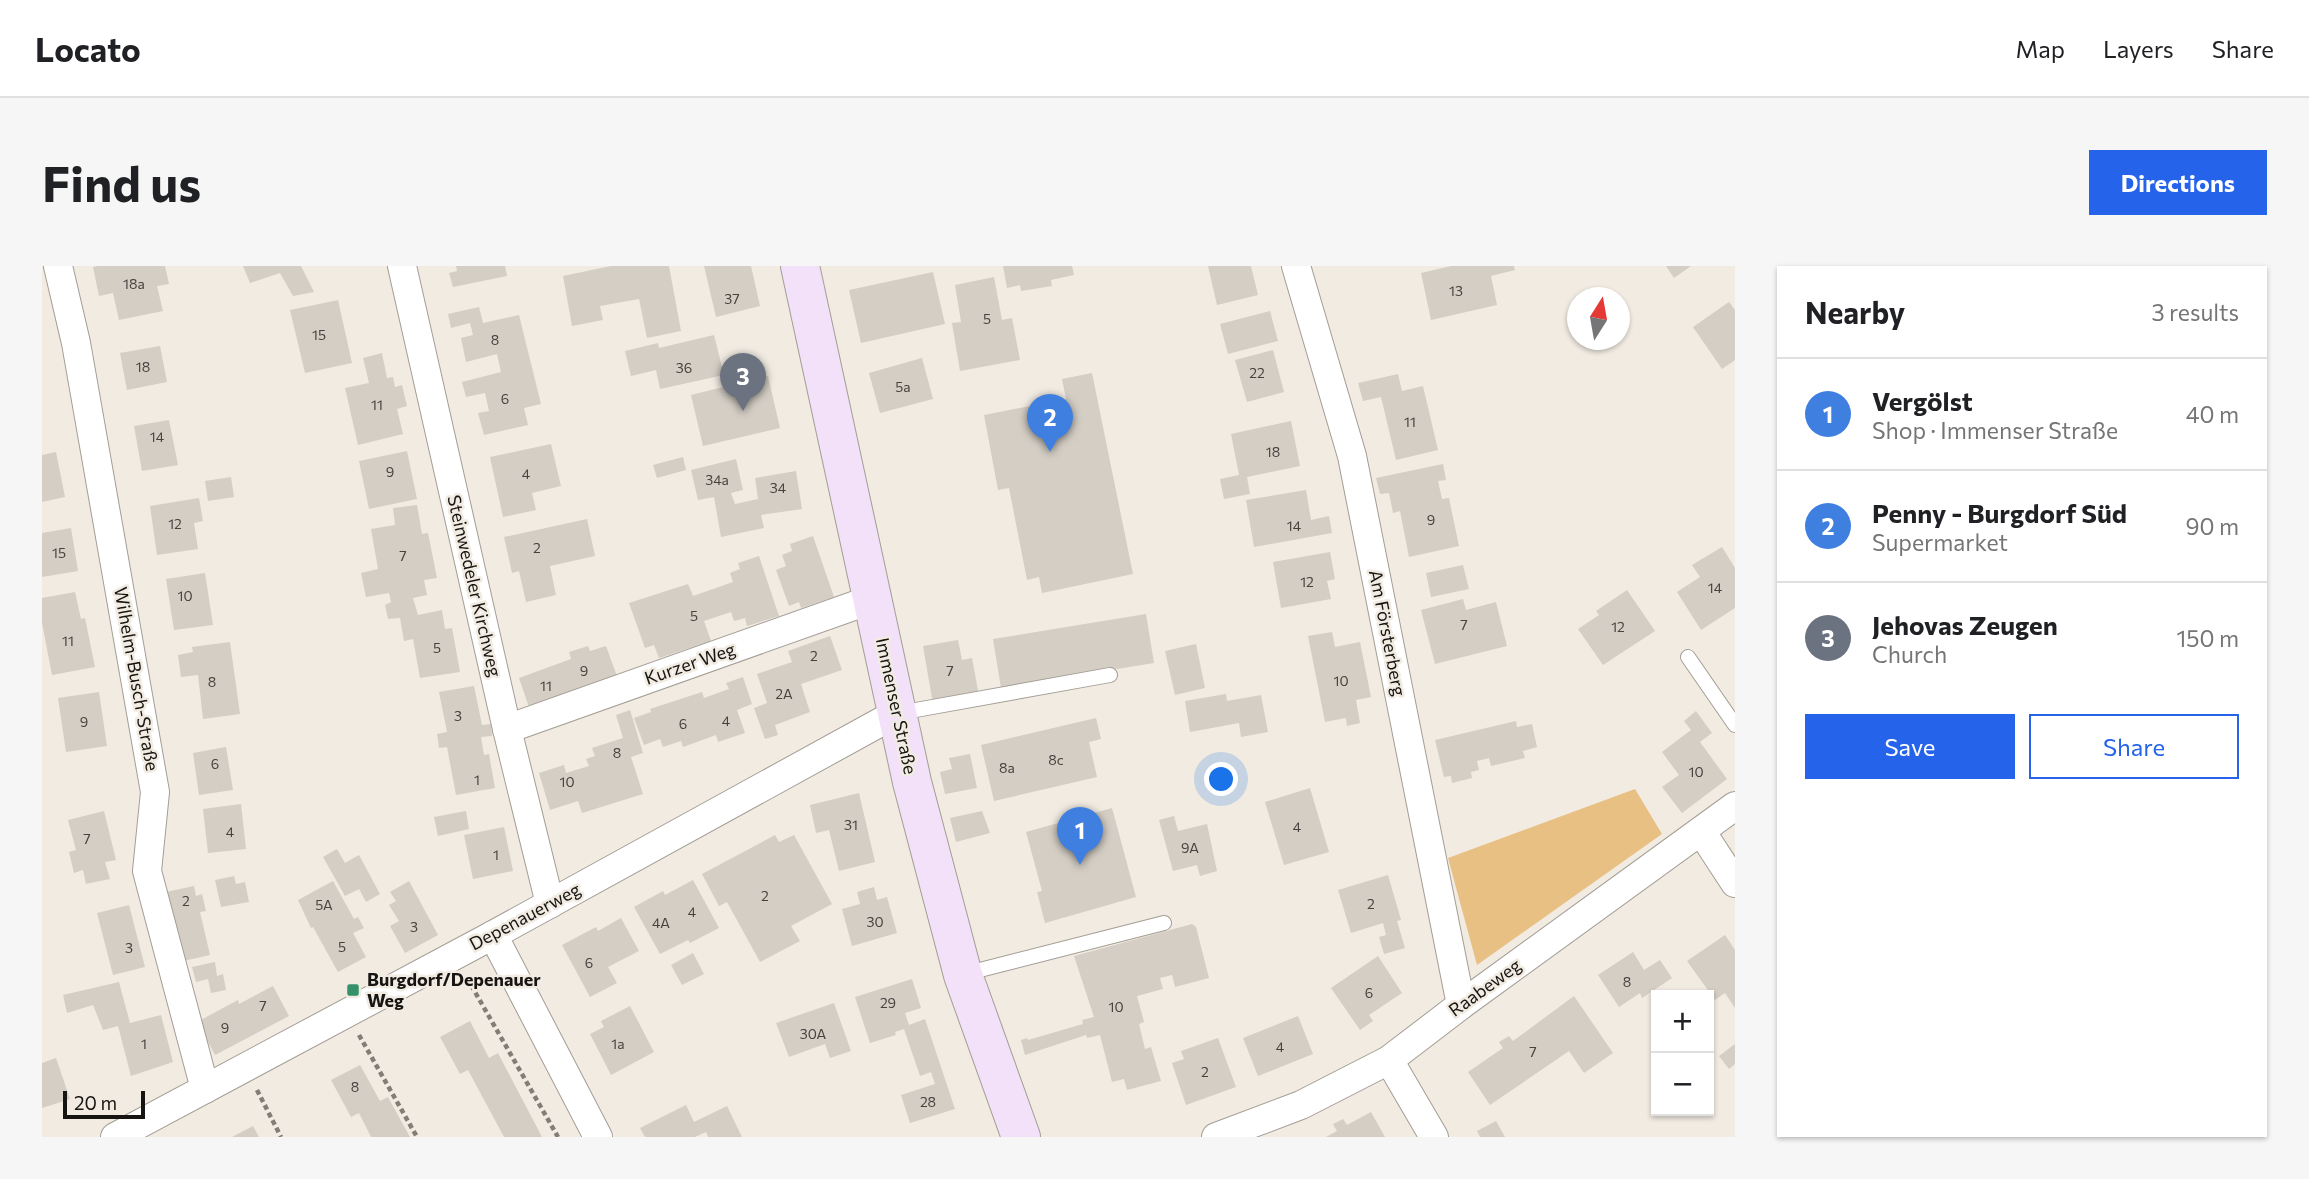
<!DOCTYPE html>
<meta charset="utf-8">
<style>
body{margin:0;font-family:Commissioner,sans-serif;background:#f6f6f6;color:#202124}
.controls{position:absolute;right:21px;bottom:21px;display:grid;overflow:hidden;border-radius:0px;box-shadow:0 2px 5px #0004}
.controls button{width:63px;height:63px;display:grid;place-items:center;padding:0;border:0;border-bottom:2px solid #e0e0e0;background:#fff;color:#202124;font:35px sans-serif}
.compass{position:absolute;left:1525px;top:21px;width:63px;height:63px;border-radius:50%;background:#fff;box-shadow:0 2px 5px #0004;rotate:11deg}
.scale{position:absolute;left:21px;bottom:18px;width:82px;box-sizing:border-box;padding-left:7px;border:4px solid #171512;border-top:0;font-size:19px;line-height:24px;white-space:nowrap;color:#171512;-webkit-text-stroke:5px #f1ebe2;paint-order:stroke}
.you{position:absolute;left:1180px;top:514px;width:24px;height:24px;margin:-18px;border:5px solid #fff;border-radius:50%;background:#1a73e8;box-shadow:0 0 0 10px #1a73e833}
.badge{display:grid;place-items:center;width:46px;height:46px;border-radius:50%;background:#2563eb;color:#fff;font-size:23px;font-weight:700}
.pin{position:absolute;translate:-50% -58px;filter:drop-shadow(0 2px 4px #0008)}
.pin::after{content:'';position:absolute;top:37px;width:24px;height:21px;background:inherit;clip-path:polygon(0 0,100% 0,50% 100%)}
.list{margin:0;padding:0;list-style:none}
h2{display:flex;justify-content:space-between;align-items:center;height:91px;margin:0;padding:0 28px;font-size:30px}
h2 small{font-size:23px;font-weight:400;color:#757577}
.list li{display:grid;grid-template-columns:46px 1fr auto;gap:21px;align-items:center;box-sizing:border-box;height:112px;padding:0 28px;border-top:2px solid #e0e0e0}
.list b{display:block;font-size:26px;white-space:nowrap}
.list p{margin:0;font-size:23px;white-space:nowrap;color:#757577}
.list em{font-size:23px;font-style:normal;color:#757577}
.actions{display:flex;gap:14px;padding:21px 28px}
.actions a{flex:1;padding:16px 0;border:2px solid #2563eb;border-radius:0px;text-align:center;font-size:24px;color:#2563eb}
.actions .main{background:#2563eb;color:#fff}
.map{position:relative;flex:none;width:1693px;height:871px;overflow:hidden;border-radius:0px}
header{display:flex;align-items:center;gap:42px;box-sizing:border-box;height:98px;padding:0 35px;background:#fff;border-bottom:2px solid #e0e0e0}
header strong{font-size:33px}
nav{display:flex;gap:38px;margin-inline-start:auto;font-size:24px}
.intro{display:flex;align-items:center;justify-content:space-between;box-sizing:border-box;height:168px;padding:0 42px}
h1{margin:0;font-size:49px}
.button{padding:18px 32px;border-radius:0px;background:#2563eb;color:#fff;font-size:24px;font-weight:700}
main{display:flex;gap:42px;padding:0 42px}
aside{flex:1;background:#fff;border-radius:0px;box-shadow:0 2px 5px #0004}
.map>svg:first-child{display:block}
.green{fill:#e9c083}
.building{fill:#d4cec5}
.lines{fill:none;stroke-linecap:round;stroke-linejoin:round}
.service-casing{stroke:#a39d95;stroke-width:16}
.minor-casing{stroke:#a39d95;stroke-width:30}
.secondary-casing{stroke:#a39d95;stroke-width:40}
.path{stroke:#817d77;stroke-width:4.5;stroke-dasharray:5 3.5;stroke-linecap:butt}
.service{stroke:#fff;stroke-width:14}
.minor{stroke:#fff;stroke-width:28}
.secondary{stroke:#f3e1f9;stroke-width:38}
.poi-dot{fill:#359169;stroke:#f1ebe2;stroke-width:2.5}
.labels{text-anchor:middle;stroke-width:5;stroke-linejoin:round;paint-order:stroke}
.number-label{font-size:14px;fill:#46433f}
.street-label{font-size:18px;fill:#171512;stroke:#f1ebe2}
.poi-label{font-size:18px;font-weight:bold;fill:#171512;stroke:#f1ebe2;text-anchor:start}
</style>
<header>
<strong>Locato</strong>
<nav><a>Map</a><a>Layers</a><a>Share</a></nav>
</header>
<div class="intro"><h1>Find us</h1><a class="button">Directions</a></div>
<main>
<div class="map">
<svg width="1693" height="871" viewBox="0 0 1693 871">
<rect width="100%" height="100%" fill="#f1ebe2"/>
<path class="green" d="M1593 523 1620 568 1435 699 1406 592Z"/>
<g class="building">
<path d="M56 0H123L127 18 115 20 121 45 77 54 71 27 57 30 51 1Z"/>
<path d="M201 0H259L272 26 251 30 238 7 208 17Z"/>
<path d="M414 0H463L465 10 411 21 407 7 415 5Z"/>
<path d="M569 0H627L639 65 605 72 597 33 558 40 561 54 530 60 521 10Z"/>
<path d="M662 0H709L718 40 674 51Z"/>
<path d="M961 0H1030L1032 9 1009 14 1010 20 979 25 978 19 965 22Z"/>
<path d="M1166 0H1209L1216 29 1175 39Z"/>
<path d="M1409 0H1472L1473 4 1449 10 1455 39 1389 54 1379 7Z"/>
<path d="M1624 0H1649L1632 12Z"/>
<path d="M891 6 903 58 819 77 807 24Z"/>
<path d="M952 11 960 54 970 52 978 94 918 105 910 57 919 56 913 19Z"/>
<path d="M296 34 310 97 263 107 248 44Z"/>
<path d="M1687 36 1693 44V94L1680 103 1651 61Z"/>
<path d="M437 41 441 57 477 49 499 138 482 142 486 159 442 169 436 147 447 145 443 127 424 131 420 116 459 106 455 88 424 96 419 72 431 69 428 57 409 62 406 48Z"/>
<path d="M1228 45 1236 75 1186 88 1178 58Z"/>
<path d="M672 69 682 109 618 123 614 104 589 110 583 85 616 77 617 82Z"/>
<path d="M118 80 125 116 85 124 78 87Z"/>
<path d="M1231 84 1242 126 1205 136 1193 94Z"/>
<path d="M340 87 345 112 351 111 353 121 360 119 365 140 355 143 361 168 316 179 303 122 327 117 321 92Z"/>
<path d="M880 92 891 133 838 147 827 107Z"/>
<path d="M1050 107 1091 308 1000 327 997 311 985 314 967 222 956 224 942 149 1024 133 1020 113Z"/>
<path d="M1356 108 1360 125 1381 120 1396 184 1354 194 1339 131 1321 135 1316 117Z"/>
<path d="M726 110 738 162 661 180 649 129Z"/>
<path d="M127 154 136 199 100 205 92 160Z"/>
<path d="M1249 155 1258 200 1205 211 1208 228 1182 233 1178 213 1197 209 1189 168Z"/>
<path d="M509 178 519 220 490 227 494 244 461 251 448 191Z"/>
<path d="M365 185 375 233 327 243 317 195Z"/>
<path d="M14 186 23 231 0 236V189Z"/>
<path d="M641 191 644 204 615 212 611 199Z"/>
<path d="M694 193 701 224 689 227 693 238 716 233 713 212 754 205 760 243 719 249 722 262 679 271 672 231 656 234 649 204Z"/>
<path d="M1401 198 1404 214 1396 215 1400 233 1407 232 1417 280 1367 291 1358 245 1351 247 1347 227 1338 228 1334 212Z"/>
<path d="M189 211 192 231 166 235 163 215Z"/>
<path d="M1264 224 1269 254 1287 250 1290 267 1212 281 1204 234Z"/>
<path d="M157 232 161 255 152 257 156 283 115 289 108 240Z"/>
<path d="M375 239 380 268 386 267 395 312 382 314 385 329 371 332 376 349 400 344 403 363 410 362 418 406 378 412 371 373 362 375 358 352 346 353 343 339 349 336 347 327 324 331 319 307 336 303 329 263 353 259 351 242Z"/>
<path d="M545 253 553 290 508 300 514 329 484 336 477 305 470 307 462 271Z"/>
<path d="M29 262 36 305 0 311V267Z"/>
<path d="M771 270 792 331 759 342 757 336 747 340 734 304 744 300 740 289 750 285 748 278Z"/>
<path d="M1680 281 1693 302V342L1659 364 1635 326 1658 311 1650 299Z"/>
<path d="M1288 286 1293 313 1285 315 1289 333 1239 342 1231 296Z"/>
<path d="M717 290 737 350 705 360 703 352 692 355 689 346 662 355 669 375 617 392 612 379 603 382 587 337 646 318 651 330 691 316 688 307 698 303 696 297Z"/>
<path d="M1421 299 1427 323 1389 331 1384 307Z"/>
<path d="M163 307 171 359 132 364 124 313Z"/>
<path d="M1585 324 1613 365 1561 399 1536 363 1557 349 1554 345Z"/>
<path d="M33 326 39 353 43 352 53 401 10 409 0 357V332Z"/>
<path d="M1421 333 1424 344 1454 336 1465 380 1393 398 1379 344Z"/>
<path d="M1104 348 1112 397 959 422 951 373Z"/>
<path d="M1290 366 1293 381 1318 376 1329 431 1314 434 1318 457 1305 460 1304 452 1283 456 1266 370Z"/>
<path d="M788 370 800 404 759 418 768 446 733 459 736 469 723 473 712 442 725 437 715 408 750 396 746 385Z"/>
<path d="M916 374 920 394 930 392 937 430 891 438 881 380Z"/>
<path d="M188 376 198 448 161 453 156 409 139 411 136 389 151 386 150 381Z"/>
<path d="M1154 378 1163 422 1133 429 1123 385Z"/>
<path d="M546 380 548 385 564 380 576 413 488 444 477 412 529 393 527 386Z"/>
<path d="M701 411 710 438 695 444 703 467 676 476 674 469 641 481 639 475 621 481 618 473 602 479 592 452 609 446 608 443 660 426 662 432 687 423 684 417Z"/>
<path d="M432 420 440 459 449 458 450 470 439 471 442 489 447 488 453 522 414 529 405 481 397 482 395 468 405 466 397 426Z"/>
<path d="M57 426 65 480 24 486 16 432Z"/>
<path d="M1184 428 1185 435 1219 429 1226 466 1199 471 1197 457 1148 466 1143 435Z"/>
<path d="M588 444 601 487 589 491 601 528 540 547 536 535 508 544 497 507 522 499 524 507 547 500 544 493 553 490 550 482 581 472 574 449Z"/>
<path d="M1654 445 1670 467 1658 476 1685 513 1640 547 1620 521 1637 509 1620 486 1649 464 1642 455Z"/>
<path d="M1054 452 1059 473 1047 476 1055 511 952 535 939 479Z"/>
<path d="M1474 455 1475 461 1490 458 1495 481 1481 485 1483 492 1449 500 1447 492 1435 495 1437 504 1429 506 1430 512 1410 517 1409 510 1402 511 1393 474Z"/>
<path d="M184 481 191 524 157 529 151 487Z"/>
<path d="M928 488 935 522 903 528 898 506 910 503 907 492Z"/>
<path d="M1268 522 1287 586 1242 599 1223 536Z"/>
<path d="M817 527 833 596 797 605 787 564 774 567 768 539Z"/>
<path d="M199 538 204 583 166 587 161 543Z"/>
<path d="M1070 542 1094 631 1003 657 995 626 1000 625 984 566Z"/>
<path d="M62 545 74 594 63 596 68 613 44 618 41 604 32 607 27 586 34 584 26 554Z"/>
<path d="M424 545 427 563 396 570 392 551Z"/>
<path d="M940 545 948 567 914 576 908 552Z"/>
<path d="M1132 550 1136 565 1165 558 1175 605 1158 610 1155 599 1131 605 1117 554Z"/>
<path d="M462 561 471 605 431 613 422 569Z"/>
<path d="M733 569 737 576 752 569 790 638 749 660 758 675 718 696 685 636 677 640 660 608Z"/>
<path d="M295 583 303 597 317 589 338 628 324 636 317 623 303 630 281 591Z"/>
<path d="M1346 609 1359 654 1355 655 1363 682 1342 688 1337 671 1344 669 1341 657 1309 667 1296 624Z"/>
<path d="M192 610 194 618 203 616 207 636 179 641 173 614Z"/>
<path d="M651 614 677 662 648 677 646 674 618 688 592 641 621 625 623 629Z"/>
<path d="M291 615 312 653 316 651 322 662 311 667 324 691 296 706 271 661 269 662 256 634Z"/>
<path d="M367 615 396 669 363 687 348 660 357 655 347 639 354 635 348 626Z"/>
<path d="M152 620 154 630 160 628 164 645 158 646 168 689 137 696 124 626Z"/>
<path d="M832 621 835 634 845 631 855 667 810 680 800 643 818 638 815 626Z"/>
<path d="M87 639 103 701 71 709 55 647Z"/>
<path d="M579 652 597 685 566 701 575 717 548 731 520 679 554 661 556 665Z"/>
<path d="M1150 658 1154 661 1167 712 1133 721 1130 709 1118 712 1121 723 1095 730 1102 756 1097 758 1103 783 1109 781 1119 815 1085 824 1082 813 1070 816 1058 769 1045 772 1044 769 983 789 979 774 985 772 986 774 1041 758 1040 754 1052 751 1032 690Z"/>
<path d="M1683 669 1693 684V742L1683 727 1673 734 1645 695Z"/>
<path d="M1591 686 1602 704 1618 694 1630 712 1600 732 1598 727 1577 741 1556 709Z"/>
<path d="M651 687 662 708 640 719 629 699Z"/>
<path d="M1336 690 1360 727 1327 749 1331 755 1318 764 1289 722Z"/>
<path d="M173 696 175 710 181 708 184 724 169 727 166 713 154 716 150 701Z"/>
<path d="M870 713 879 742 863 747 867 759 883 753 913 843 868 857 859 829 893 818 889 806 878 810 862 763 853 766 854 769 828 777 813 731Z"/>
<path d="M77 716 88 757 119 749 131 796 89 810 76 760 61 764 51 739 25 747 21 729Z"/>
<path d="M231 720 247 750 173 789 155 756 196 734 197 738Z"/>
<path d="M1532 730 1571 787 1542 807 1527 785 1448 839 1426 806 1461 782 1457 776 1467 770 1471 775Z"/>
<path d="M792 737 809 785 788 792 783 778 747 791 734 757Z"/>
<path d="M588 740 612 786 569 809 548 768 562 761 559 755Z"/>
<path d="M1256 750 1271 788 1216 810 1201 772Z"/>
<path d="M428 755 447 792 456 787 500 871H462L426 804 418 808 398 771Z"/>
<path d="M1176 772 1194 821 1144 839 1130 797 1142 793 1139 785Z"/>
<path d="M1693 778V798L1687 803 1677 790Z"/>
<path d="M14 792 28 833 0 842V797Z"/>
<path d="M318 799 338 835 346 831 368 871H329L317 847 309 851 289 814Z"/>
<path d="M644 839 652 856 685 840 700 871H666L664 866 653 871H603L598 862Z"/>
<path d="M1329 846 1343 871H1284L1295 865 1291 858 1301 853 1305 859Z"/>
<path d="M1454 855 1463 871H1438L1435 865Z"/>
<path d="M211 860 217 871H190Z"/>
</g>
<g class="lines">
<g class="service-casing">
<g id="service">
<path d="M1646 391 1693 459"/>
<path d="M857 447 1068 409"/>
<path d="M922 708 1122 657"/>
</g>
</g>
<g class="minor-casing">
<g id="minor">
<path d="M16 0 34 77 113 526 105 605 163 823"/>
<path d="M360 0 465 463 508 638"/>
<path d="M1254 0 1310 190 1419 739"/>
<path d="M465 463 831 333"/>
<path d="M1659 565 1693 617"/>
<path d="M451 669 556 871"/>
<path d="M1347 794 1392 871"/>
<path d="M73 871 451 669 855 447"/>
<path d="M1174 871 1259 839 1347 794 1419 739 1693 540"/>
</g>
</g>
<g class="secondary-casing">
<path id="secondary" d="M758 0 870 516 921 709 979 871"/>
</g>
<g class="path">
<path d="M425 712 516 871"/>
<path d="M317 769 375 871"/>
<path d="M215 824 239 871"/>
</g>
<use href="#service" class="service"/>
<use href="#minor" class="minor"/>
<use href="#secondary" class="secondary"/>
</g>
<rect class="poi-dot" x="304" y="717" width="14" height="14" rx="3.5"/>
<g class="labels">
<g class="number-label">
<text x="92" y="23">18a</text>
<text x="1414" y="30">13</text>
<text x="690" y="38">37</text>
<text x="945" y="58">5</text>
<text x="277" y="74">15</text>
<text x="453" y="79">8</text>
<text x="101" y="106">18</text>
<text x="642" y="107">36</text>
<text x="1215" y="112">22</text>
<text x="861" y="126">5a</text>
<text x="463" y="138">6</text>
<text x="335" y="144">11</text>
<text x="1368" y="161">11</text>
<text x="115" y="176">14</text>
<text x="1231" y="191">18</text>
<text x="348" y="211">9</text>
<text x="484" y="213">4</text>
<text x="675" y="219">34a</text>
<text x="736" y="227">34</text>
<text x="1389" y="259">9</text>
<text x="133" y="263">12</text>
<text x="1252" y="265">14</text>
<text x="495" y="287">2</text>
<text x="17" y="292">15</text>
<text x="361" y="295">7</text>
<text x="1265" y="321">12</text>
<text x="1673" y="327">14</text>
<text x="143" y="335">10</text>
<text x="652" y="355">5</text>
<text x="1422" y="364">7</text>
<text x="1576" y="366">12</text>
<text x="26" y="380">11</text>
<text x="395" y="387">5</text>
<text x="772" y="395">2</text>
<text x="542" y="410">9</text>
<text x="908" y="410">7</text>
<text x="1299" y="420">10</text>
<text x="170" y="421">8</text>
<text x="504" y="425">11</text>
<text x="742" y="433">2A</text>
<text x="416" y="455">3</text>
<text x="684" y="460">4</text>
<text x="42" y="461">9</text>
<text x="641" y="463">6</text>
<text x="575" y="492">8</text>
<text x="1014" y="499">8c</text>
<text x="173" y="503">6</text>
<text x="965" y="507">8a</text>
<text x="1654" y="511">10</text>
<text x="435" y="519">1</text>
<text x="525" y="521">10</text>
<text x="809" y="564">31</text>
<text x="1255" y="566">4</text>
<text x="188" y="571">4</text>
<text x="45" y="578">7</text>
<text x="1148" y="587">9A</text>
<text x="454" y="594">1</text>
<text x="723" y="635">2</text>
<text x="144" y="640">2</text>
<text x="1329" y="643">2</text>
<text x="282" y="644">5A</text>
<text x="650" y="651">4</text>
<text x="833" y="661">30</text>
<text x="619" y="662">4A</text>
<text x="372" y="666">3</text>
<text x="300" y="686">5</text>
<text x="87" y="687">3</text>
<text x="547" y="702">6</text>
<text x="1585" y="721">8</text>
<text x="1327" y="732">6</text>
<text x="846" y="742">29</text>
<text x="221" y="745">7</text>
<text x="1074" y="746">10</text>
<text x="183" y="767">9</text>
<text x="771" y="773">30A</text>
<text x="102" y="783">1</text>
<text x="576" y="783">1a</text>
<text x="1238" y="786">4</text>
<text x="1491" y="791">7</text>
<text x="1163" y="811">2</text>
<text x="313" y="826">8</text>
<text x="886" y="841">28</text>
</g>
<g class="street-label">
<text transform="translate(432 320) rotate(77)" y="6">Steinwedeler Kirchweg</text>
<text transform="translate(1345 367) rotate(79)" y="6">Am Försterberg</text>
<text transform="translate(648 398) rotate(-19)" y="6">Kurzer Weg</text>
<text transform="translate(94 413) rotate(80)" y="6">Wilhelm-Busch-Straße</text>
<text transform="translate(854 440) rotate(78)" y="6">Immenser Straße</text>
<text transform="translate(483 651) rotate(-28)" y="6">Depenauerweg</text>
<text transform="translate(1443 722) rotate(-36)" y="6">Raabeweg</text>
</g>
<g class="poi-label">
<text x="325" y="720">Burgdorf/Depenauer<tspan x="325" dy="21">Weg</tspan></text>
</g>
</g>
</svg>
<div class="controls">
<button>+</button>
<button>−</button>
</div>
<svg class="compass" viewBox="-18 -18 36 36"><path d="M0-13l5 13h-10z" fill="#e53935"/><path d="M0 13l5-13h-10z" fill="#757577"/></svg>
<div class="scale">20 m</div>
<div class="you"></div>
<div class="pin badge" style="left:1038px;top:599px;background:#3f7fe0">1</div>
<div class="pin badge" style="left:1008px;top:186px;background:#3f7fe0">2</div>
<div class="pin badge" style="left:701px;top:145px;background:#6b7280">3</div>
</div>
<aside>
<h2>Nearby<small>3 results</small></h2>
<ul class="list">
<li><span class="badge" style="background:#3f7fe0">1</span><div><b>Vergölst</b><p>Shop · Immenser Straße</p></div><em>40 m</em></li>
<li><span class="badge" style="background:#3f7fe0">2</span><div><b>Penny - Burgdorf Süd</b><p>Supermarket</p></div><em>90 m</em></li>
<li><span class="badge" style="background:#6b7280">3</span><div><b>Jehovas Zeugen</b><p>Church</p></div><em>150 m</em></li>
</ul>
<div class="actions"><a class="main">Save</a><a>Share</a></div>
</aside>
</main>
